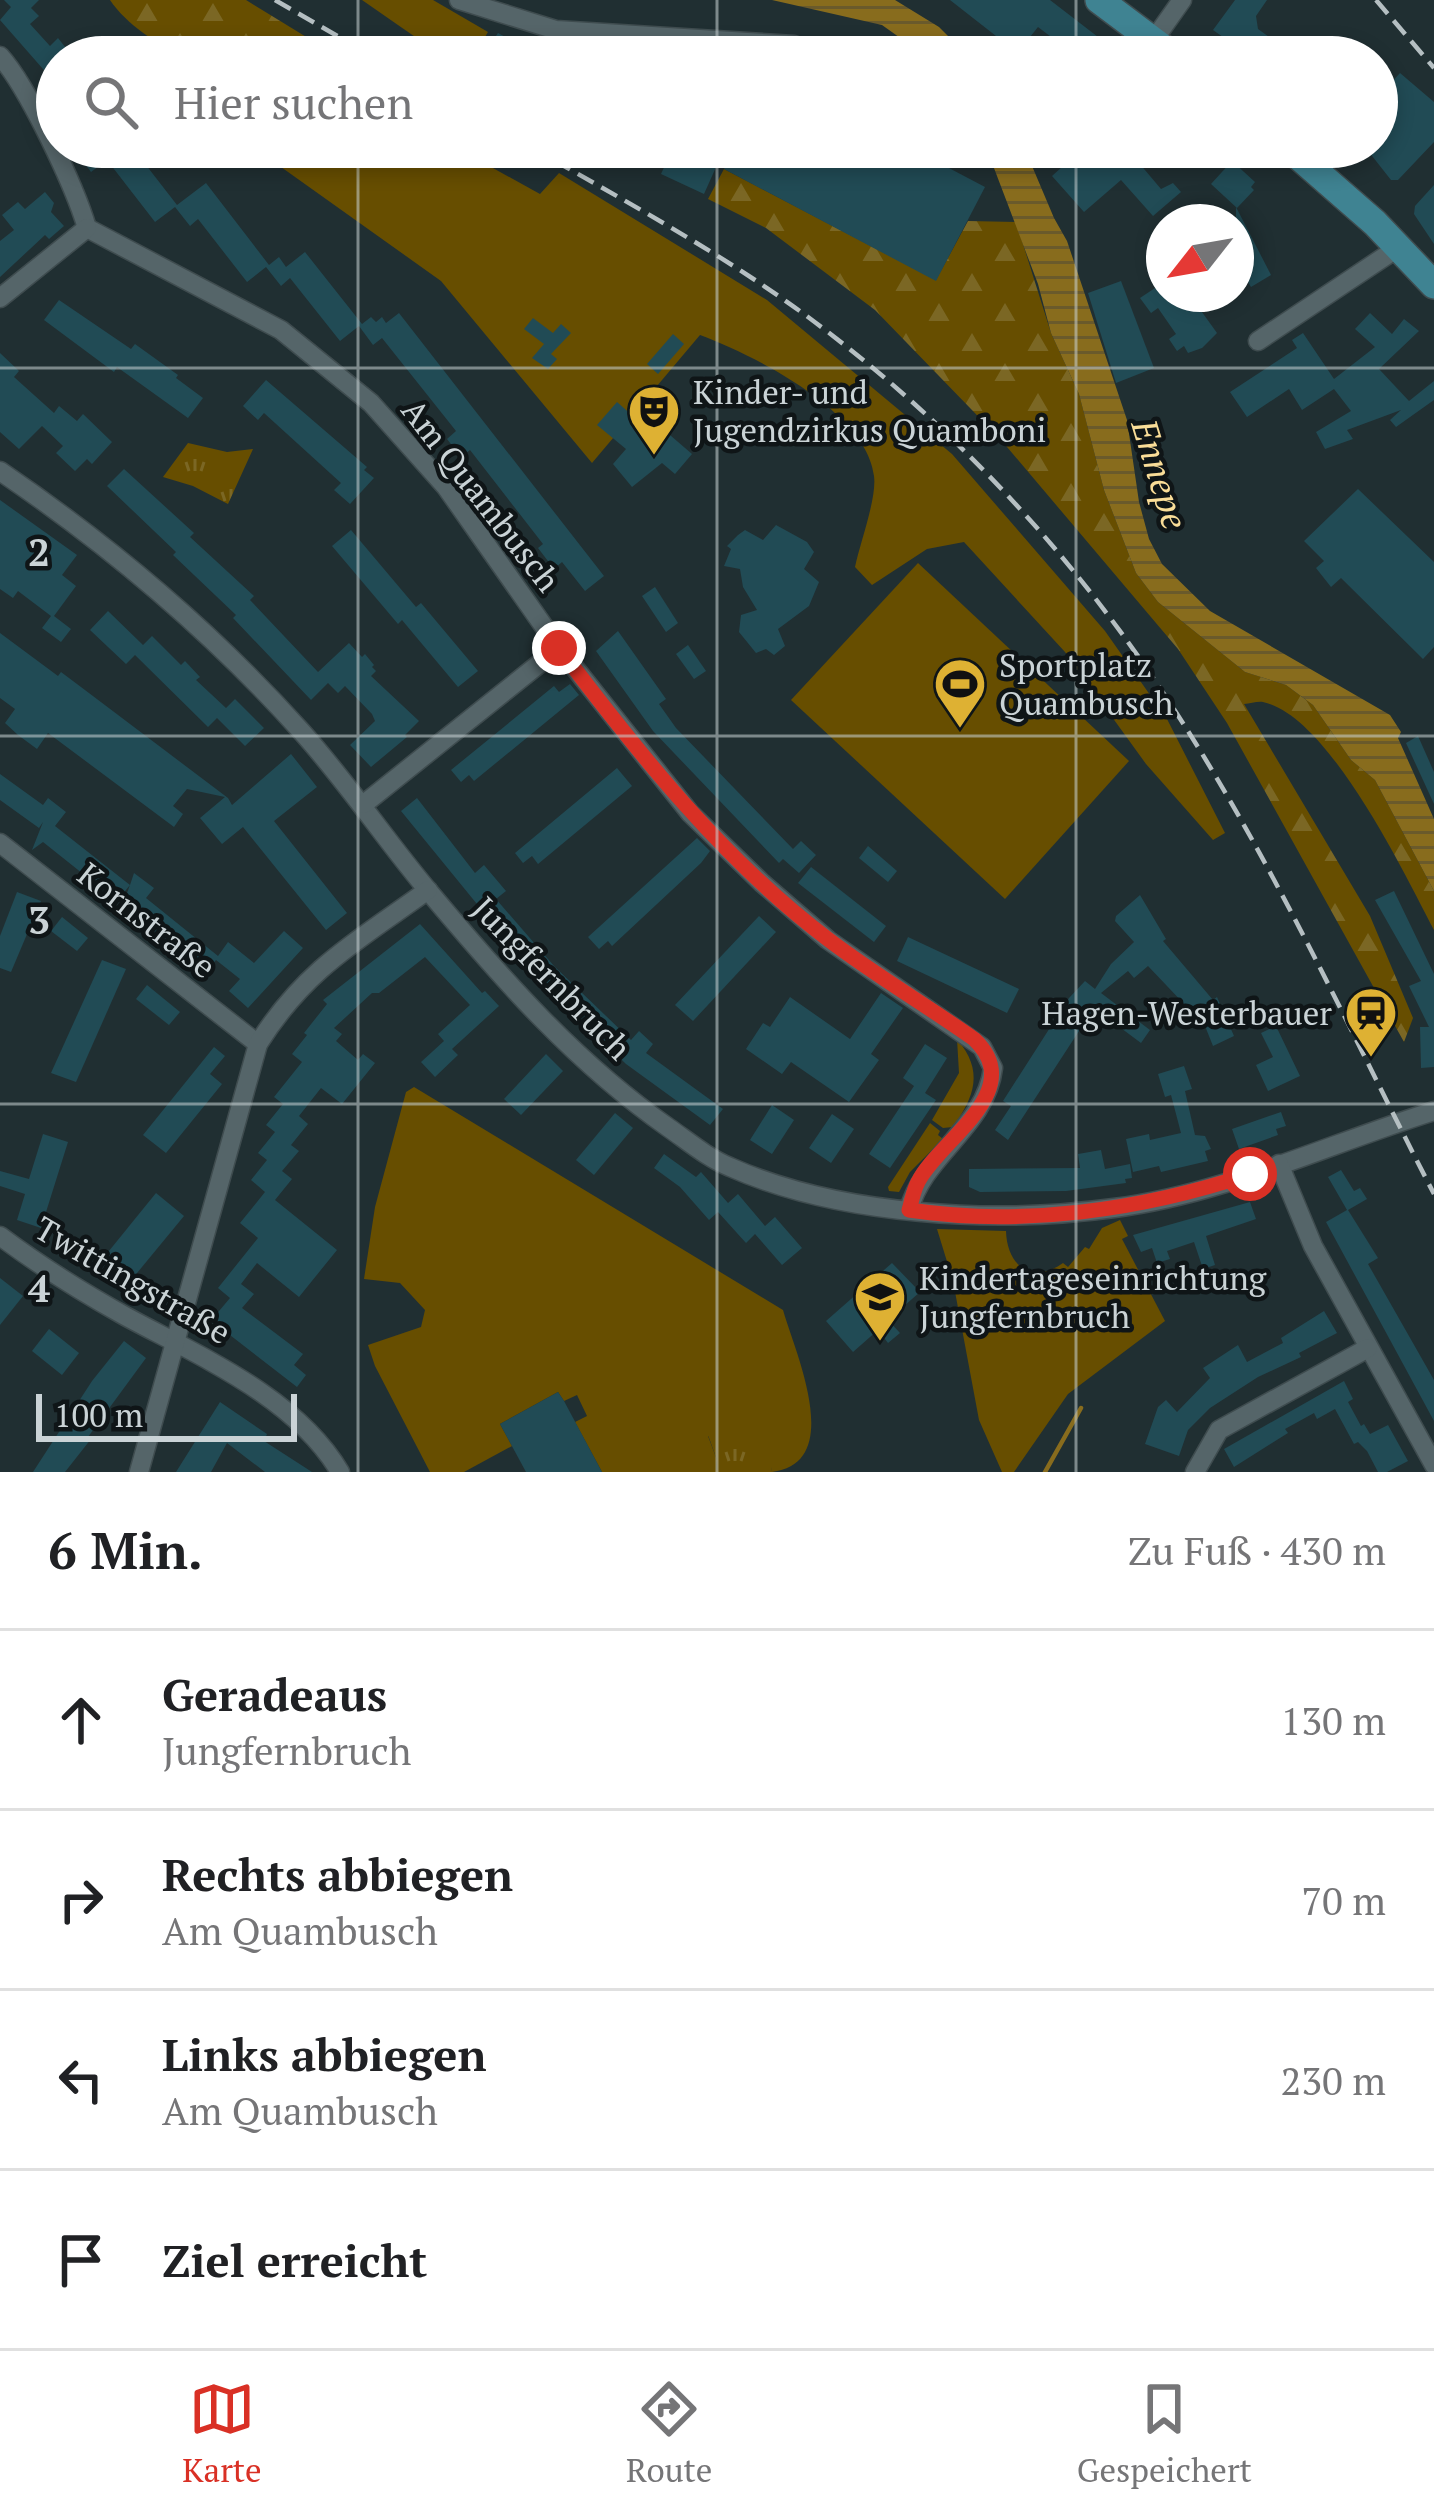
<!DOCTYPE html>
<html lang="de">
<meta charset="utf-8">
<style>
body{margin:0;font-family:"PT Serif",serif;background:#f2f2f2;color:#202124}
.compass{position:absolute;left:1146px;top:204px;width:108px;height:108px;border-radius:50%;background:#fff;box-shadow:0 6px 18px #0003;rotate:239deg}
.scale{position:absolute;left:36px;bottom:30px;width:261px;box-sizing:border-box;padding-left:12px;border:6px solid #cad3d6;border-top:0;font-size:33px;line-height:42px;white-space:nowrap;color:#cad3d6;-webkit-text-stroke:9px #0f1517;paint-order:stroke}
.stop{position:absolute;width:36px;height:36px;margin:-27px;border:9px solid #d93025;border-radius:50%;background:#fff}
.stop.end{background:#d93025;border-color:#fff;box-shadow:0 3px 12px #0008}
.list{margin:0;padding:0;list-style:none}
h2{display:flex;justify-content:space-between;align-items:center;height:156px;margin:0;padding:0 48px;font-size:51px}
h2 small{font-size:39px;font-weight:400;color:#757577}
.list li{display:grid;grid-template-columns:78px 1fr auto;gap:36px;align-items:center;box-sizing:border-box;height:180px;padding:0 48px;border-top:3px solid #e0e0e0}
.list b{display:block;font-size:45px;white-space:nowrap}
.list p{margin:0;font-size:39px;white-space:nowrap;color:#757577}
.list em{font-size:39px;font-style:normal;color:#757577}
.icon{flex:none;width:66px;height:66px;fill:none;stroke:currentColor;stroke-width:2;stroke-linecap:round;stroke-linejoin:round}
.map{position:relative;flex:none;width:1434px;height:1472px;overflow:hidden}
.search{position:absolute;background:#fff;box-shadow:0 6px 18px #0003;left:36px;right:36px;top:36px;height:132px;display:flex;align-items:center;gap:30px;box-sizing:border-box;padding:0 42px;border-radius:66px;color:#757577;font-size:45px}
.sheet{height:876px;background:#fff}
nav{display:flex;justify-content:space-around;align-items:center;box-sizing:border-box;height:168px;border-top:3px solid #e0e0e0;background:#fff;font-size:33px;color:#757577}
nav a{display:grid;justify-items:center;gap:6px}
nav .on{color:#d93025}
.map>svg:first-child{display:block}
.green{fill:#674e00}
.forest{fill:url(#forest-firs)}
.park{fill:url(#park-tufts)}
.water{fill:url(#water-rules)}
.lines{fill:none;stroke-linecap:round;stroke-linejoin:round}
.stream{stroke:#886c1d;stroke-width:4.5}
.building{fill:#214b55}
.street-casing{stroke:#3f4c4f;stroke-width:21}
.primary-casing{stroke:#3f4c4f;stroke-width:30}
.street{stroke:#556569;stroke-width:18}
.primary{stroke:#3f8392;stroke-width:27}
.rail{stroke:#b5bfc2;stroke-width:4.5;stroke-dasharray:18 9;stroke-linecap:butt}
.route{stroke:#d93025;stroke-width:15}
.grid{fill:none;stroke:#cad3d6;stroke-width:3;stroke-opacity:0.55}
.labels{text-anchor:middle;stroke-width:9;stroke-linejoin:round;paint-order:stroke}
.poi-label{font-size:33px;fill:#cad3d6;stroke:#0f1517;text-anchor:start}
.street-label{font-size:33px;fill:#cad3d6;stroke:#0f1517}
.water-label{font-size:36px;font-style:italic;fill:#fadd98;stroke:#0f1517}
.grid-label{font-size:39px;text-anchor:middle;font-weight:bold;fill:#cad3d6;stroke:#0f1517;stroke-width:9;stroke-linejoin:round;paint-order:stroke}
</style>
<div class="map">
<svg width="1434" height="1472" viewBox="0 0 1434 1472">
<defs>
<pattern id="forest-firs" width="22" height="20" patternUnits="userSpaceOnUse" patternTransform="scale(3)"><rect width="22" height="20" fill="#674e00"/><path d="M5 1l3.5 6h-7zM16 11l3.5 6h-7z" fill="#7b6724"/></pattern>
<pattern id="park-tufts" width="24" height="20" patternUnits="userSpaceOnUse" patternTransform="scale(3)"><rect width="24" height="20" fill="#674e00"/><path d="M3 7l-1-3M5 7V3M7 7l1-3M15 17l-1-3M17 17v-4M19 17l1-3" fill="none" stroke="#7b6724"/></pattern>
<pattern id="water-rules" width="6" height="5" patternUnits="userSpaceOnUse" patternTransform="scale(3)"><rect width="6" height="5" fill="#886c1d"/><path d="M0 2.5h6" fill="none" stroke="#6a5a2b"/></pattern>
</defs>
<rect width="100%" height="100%" fill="#202f32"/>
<g class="green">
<path d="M362 0H433L488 32 473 57H444Z"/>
<path d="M253 147H455L540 194 559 173 767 300 952 454 1105 631 1167 719 1225 833 1213 840 1146 764 1065 652 964 542 927 549 872 585 855 567C860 543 877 498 874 476 867 412 754 355 700 335L592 463 441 281Z"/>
<path d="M918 563 1129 761 1005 899 791 700Z"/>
<path d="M957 1039C984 1071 975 1096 953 1127L943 1128 932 1120 959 1073Z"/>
<path d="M414 1087 783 1310C795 1352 846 1463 772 1472L770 1462 708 1436 717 1460 716 1472H602L575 1422 587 1416 577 1395 564 1401 558 1392 500 1424 512 1446 464 1472H430L375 1366 368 1345 421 1327 425 1310 400 1283 364 1279 375 1207 406 1092Z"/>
<path d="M930 1123 940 1131 938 1135 943 1139 910 1172 899 1192 889 1191 888 1187Z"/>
<path d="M1120 1220 1128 1236 1122 1239 1165 1321 1068 1394 1014 1472H1002L979 1420 953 1281 937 1229 1006 1231C1007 1266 1032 1285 1063 1263L1068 1267 1085 1247 1089 1249 1102 1228Z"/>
</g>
<g class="forest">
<path d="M110 0H246L339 57H184C158 45 126 24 110 0Z"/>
<path d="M724 169 936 280 968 221 1016 222 1051 333 1079 394 1104 490 1136 573 1158 602 1245 672 1286 685 1313 705 1351 760 1375 780 1434 891V930C1404 873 1329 716 1263 702 1257 701 1250 704 1244 704L1370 916 1413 1018 1404 1042 1227 723 1178 649 1002 441 875 310 766 228 708 199Z"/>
</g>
<g class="park">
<path d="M188 443 227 452 253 449 228 504 193 486 163 477Z"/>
<path d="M742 1424 758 1452 771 1462 772 1472H716L717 1460 708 1435Z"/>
</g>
<g class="water">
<path d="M895 0 939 27 969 57H927L882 25 772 0Z"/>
<path d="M986 147H1024L1054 218 1067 241 1127 420 1139 502 1149 539 1162 564 1210 611 1390 715 1401 732 1398 738 1434 819V891L1375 780 1351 760 1313 705 1286 685 1245 672 1158 602 1136 573 1104 490 1079 394 1051 333 1038 284Z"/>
</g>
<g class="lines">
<path class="stream" d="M1045 1472 1081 1408"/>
</g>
<g class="building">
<path d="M4 0H39L31 8 39 16 30 24 50 46 58 38 73 57H57V85L0 20 11 7Z"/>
<path d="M950 0H1050L1124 57H1049L1059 43 1038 27 1014 57H1010L996 36Z"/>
<path d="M1235 0H1267L1256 16 1258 29 1297 57H1251L1213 30Z"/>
<path d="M498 33 542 57H482Z"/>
<path d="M1400 73 1434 102V142L1398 180H1391L1365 147H1377V98Z"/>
<path d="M90 147H132L177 205 206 183 269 265 279 257 286 267 305 252 362 324 371 317 376 322 382 317 386 323 399 313 604 576 585 591 562 562 554 569 538 548 543 544 470 450 461 457 447 439 456 431 382 338 373 345 359 326 340 341 290 278 281 286 266 267 247 282 198 219 190 226 175 207 155 222 107 160 91 172 79 156Z"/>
<path d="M636 147H701L721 156 704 194 661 174 667 161Z"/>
<path d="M736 147H909L985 187 936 281 724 169Z"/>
<path d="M1084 147H1095L1110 164 1130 147H1139L1148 156 1139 163 1161 189 1173 183 1181 192 1153 216 1121 180 1084 212 1052 176Z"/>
<path d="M1232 161 1255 182 1251 187 1254 190 1237 208 1211 184Z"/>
<path d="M1434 185V244L1414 214 1415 206Z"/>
<path d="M45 192 54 203 51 212 64 226 49 239 45 235 0 277V241L14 230 2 215 18 202 25 209Z"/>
<path d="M1236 207 1271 275 1251 287 1236 262Z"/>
<path d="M1121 281 1154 368 1116 383 1088 293Z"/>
<path d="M1164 282V294H1189L1217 333 1202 348 1188 353 1184 346 1177 351 1169 339 1176 334 1158 308 1151 313 1140 298Z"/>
<path d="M59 300 131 349 135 344 178 375 176 378 203 398 188 418 117 367 114 372 44 320Z"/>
<path d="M1370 313 1392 334 1404 319 1419 331 1379 369 1409 401 1434 381V400L1396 427 1390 420 1401 410 1392 393 1401 410 1347 430 1353 439 1325 449 1316 432 1351 411 1334 389 1302 410 1289 389 1247 417 1230 392 1297 348 1292 340 1303 333 1334 379 1375 347 1355 329Z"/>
<path d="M533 318 553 333 561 324 571 333 551 354 557 359 548 369 532 358 544 344 524 329Z"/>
<path d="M673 334 684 344 658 374 647 364Z"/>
<path d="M0 353 19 371 14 377 54 413 59 406 77 421 83 414 112 442 92 464 87 459 75 471 56 453 63 446 42 426 19 449 0 432Z"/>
<path d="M266 380 367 467 364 470 374 478 350 504 334 490 341 483 264 413 258 420 243 406Z"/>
<path d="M617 402 650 431 656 423 692 454 675 474 662 463 632 487 613 464 626 449 597 425Z"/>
<path d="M124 469 194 533 190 537 254 596 250 600 318 672 349 643 362 657 365 654 374 665 372 667 376 671 371 676 419 721 405 735 407 737 371 767 350 745 375 721 372 714 345 686 338 693 328 683 311 700 233 618 236 615 173 555 176 552 107 486Z"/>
<path d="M1358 489 1434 562V647L1423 659 1341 578 1331 587 1316 568 1324 561 1304 541Z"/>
<path d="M0 500 77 555 62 575 76 586 54 616 71 629 61 642 42 628 51 616 18 591 13 598 0 589Z"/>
<path d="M776 525 807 542 814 552 804 569 819 582 809 606 778 629 785 646 774 655 766 649 756 653 739 632 741 615 757 610 743 587 740 569 724 566 731 549 727 546 738 535 745 530 763 540Z"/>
<path d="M351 530 416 607 421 603 478 671 458 687 402 620 398 624 332 546Z"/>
<path d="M655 587 678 623 666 632 642 596Z"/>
<path d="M108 611 143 645 152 636 181 665 185 661 200 677 196 680 226 708 235 699 264 728 245 746 217 718 208 727 135 655 126 664 90 630Z"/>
<path d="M618 631 666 699 659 704 676 728 793 849 801 841 816 855 799 873 783 859 779 863 653 731 596 651Z"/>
<path d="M0 633 58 676 61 672 81 687 228 798 232 805 291 754 317 787 274 821 347 913 326 930 243 827 222 844 200 818 225 797 187 789 173 806 183 814 174 827 48 733 37 749 18 735 5 723 15 709 0 698Z"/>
<path d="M688 645 706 671 694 679 676 654Z"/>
<path d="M570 684 579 695 474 781 469 775 461 782 451 770 554 686 559 692Z"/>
<path d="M1418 736 1434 772V804L1406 743Z"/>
<path d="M617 768 632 786 538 864 532 856 523 863 515 853Z"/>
<path d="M0 774 43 805 48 798 66 812 55 826 130 885 134 873 154 888 146 898 218 956 228 942 254 963 284 931 303 948 248 1008 229 991 240 979 216 960 206 973 122 906 130 885 117 901 43 842 32 850 43 822 39 828 0 800Z"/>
<path d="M417 798 475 873 484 865 506 891 496 899 554 966 631 1040 639 1031 653 1044 646 1053 723 1109 710 1125 626 1064 534 974 401 811Z"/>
<path d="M697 838 710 851 701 863 612 946 608 941 599 949 588 937Z"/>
<path d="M868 846 897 871 888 882 859 858Z"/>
<path d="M811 867 886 926 874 942 798 883Z"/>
<path d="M1394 891 1434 974V1067L1421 1068 1420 1027H1429L1409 986 1421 981 1375 900Z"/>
<path d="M17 892 41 901 11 972 0 968V936Z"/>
<path d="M1140 895 1166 939 1163 941 1213 1000 1217 997 1234 1036 1213 1046 1205 1026 1148 966 1134 978 1128 971 1101 993 1150 1030 1141 1043 1094 1008 1008 1140 995 1130 1011 1106 1003 1101 1069 998 1085 981 1095 989 1111 964 1134 942 1115 921 1116 916Z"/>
<path d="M759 916 776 932 693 1021 675 1005Z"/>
<path d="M62 917 88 938 77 951 51 931Z"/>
<path d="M420 924 482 993 485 991 499 1006 452 1049 458 1055 435 1077 421 1062 444 1041 438 1034 470 1005 425 957 379 993H372L334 1028 342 1034 336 1041 358 1060 363 1054 375 1063 342 1104 321 1088 299 1116 308 1124 291 1145 299 1151 282 1171 292 1179 275 1200 337 1250 299 1297 257 1263 241 1284 254 1294 242 1308 303 1354 294 1365 306 1375 297 1387 217 1325 219 1322 214 1317 230 1298 218 1288 258 1238 240 1223 265 1192 251 1180 267 1160 258 1153 275 1132 266 1125 283 1104 274 1097 302 1062 292 1054 307 1035 304 1033 327 1004 323 1000Z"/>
<path d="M908 937 1019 989 1007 1013 897 961Z"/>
<path d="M102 960 126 969 76 1082 51 1073Z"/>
<path d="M147 985 180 1012 169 1025 136 999Z"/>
<path d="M881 993 903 1008 871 1054 879 1060 849 1102 791 1062 782 1074 746 1049 763 1023 770 1027 790 997 850 1039Z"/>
<path d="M1276 1026 1300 1076 1268 1091 1256 1065 1273 1057 1261 1033Z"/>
<path d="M925 1044 947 1058 925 1093 936 1100 890 1168 869 1154 914 1086 903 1078Z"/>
<path d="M214 1047 225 1056 210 1074 222 1084 166 1153 143 1135Z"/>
<path d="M546 1054 563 1071 521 1115 504 1099Z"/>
<path d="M1184 1066 1192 1089 1185 1091 1195 1135 1205 1136 1211 1149 1205 1151 1208 1161 1161 1172 1159 1166 1133 1172 1126 1139 1149 1134 1150 1140 1181 1133 1171 1095 1165 1097 1158 1074Z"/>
<path d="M772 1105 794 1120 772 1154 750 1140Z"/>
<path d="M1281 1112 1286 1126 1276 1129 1278 1135 1239 1149 1232 1129Z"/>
<path d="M615 1113 633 1128 594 1175 576 1160Z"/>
<path d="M832 1114 854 1129 831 1163 809 1148Z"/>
<path d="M43 1134 68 1142 41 1228 17 1220 25 1194 0 1186V1171L29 1179Z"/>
<path d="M1101 1150 1105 1169 1130 1164 1132 1178 1125 1179 1126 1183 1066 1191 980 1192 969 1187V1169L1080 1168 1078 1154Z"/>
<path d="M664 1154 696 1177 701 1172 728 1203 738 1194 765 1226 775 1217 802 1248 782 1265 755 1234 746 1243 718 1212 709 1220 680 1187 654 1168Z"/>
<path d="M1341 1170 1354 1191 1360 1188 1367 1199 1348 1210 1378 1258 1368 1264 1434 1380V1421L1326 1222 1347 1210 1328 1177Z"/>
<path d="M156 1193 184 1216 128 1284 100 1262Z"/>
<path d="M1250 1202 1256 1219 1206 1236 1215 1265 1203 1269 1194 1242 1167 1251 1170 1259 1157 1263 1152 1248 1141 1252 1133 1235Z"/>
<path d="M892 1263 920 1292 888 1320 900 1333 888 1343 878 1330 853 1352 826 1321Z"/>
<path d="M0 1278 23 1296 0 1325Z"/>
<path d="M1324 1311 1337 1333 1299 1353 1301 1357 1258 1377 1210 1408 1188 1430 1179 1456 1145 1444 1158 1407 1166 1400 1177 1412 1210 1378 1203 1368 1238 1345 1247 1362 1283 1343 1281 1338Z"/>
<path d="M49 1329 79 1353 62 1375 32 1351Z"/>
<path d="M124 1341 146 1358 88 1437 91 1439 65 1472H33L92 1381Z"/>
<path d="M1344 1381 1353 1399 1348 1402 1361 1426 1364 1424 1370 1434 1388 1425 1408 1461 1387 1472H1378L1367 1451 1358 1442 1354 1444 1335 1409 1317 1419 1314 1413 1285 1429 1288 1433 1234 1467 1224 1449Z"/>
<path d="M558 1392 564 1401 602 1472H526L500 1424Z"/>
<path d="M220 1402 267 1434 264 1441 312 1472H265L227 1443 211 1472H176Z"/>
</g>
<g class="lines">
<g class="street-casing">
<g id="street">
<path d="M459 0 556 30 794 45 826 57"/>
<path d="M1153 41 1182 0"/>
<path d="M0 56C28 87 75 187 87 228"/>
<path d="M87 228 281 330 371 403 446 487 559 648 690 813 762 883 828 940 982 1047 993 1068C986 1127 923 1155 909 1210"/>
<path d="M0 298 87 228"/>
<path d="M1258 341 1399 247"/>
<path d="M0 471C109 545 213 633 301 731 348 783 386 841 431 894 503 980 577 1064 669 1128 689 1142 708 1158 730 1167 840 1216 996 1224 1114 1208 1224 1194 1328 1144 1434 1111"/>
<path d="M364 804 559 648"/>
<path d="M0 843 258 1044"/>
<path d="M1279 1164 1313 1246 1434 1465"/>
<path d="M0 1236C40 1266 82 1292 125 1316 199 1356 296 1397 340 1472"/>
<path d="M139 1472 258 1044C305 969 357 941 428 890"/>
<path d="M1195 1472 1219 1430 1368 1348"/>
</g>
</g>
<g class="primary-casing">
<g id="primary">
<path d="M1099 0 1175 57"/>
<path d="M1288 147 1375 223 1434 285"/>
</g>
</g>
<use href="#street" class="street"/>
<use href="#primary" class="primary"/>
<g class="rail">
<path d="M275 0 374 57"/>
<path d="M1376 0 1434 68"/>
<path d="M531 147C628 203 727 256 816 323 944 419 1056 537 1147 669 1260 832 1343 1018 1434 1194"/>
</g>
</g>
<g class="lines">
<path class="route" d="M559 648C639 754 722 859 829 940 875 975 926 1005 974 1039 1029 1091 939 1140 918 1182 913 1191 912 1201 909 1210 1023 1227 1142 1210 1250 1174"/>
</g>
<path class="grid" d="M358 0V57M717 0V57M1076 0V57M358 147V1472M717 147V1472M1076 147V1472M0 368H1434M0 736H1434M0 1104H1434"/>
<defs>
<g id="theatre-pin" transform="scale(2.7)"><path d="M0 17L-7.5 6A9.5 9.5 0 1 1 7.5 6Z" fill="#deb133" stroke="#0f1517"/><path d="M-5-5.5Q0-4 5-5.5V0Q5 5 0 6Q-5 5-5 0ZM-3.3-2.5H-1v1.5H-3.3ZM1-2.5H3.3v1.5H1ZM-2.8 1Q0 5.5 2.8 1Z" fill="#111"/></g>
<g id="stadium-pin" transform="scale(2.7)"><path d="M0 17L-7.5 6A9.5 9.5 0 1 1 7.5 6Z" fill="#deb133" stroke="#0f1517"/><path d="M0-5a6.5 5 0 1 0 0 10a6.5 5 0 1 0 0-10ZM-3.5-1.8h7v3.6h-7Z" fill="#111"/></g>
<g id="station-pin" transform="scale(2.7)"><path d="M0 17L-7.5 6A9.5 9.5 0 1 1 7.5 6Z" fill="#deb133" stroke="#0f1517"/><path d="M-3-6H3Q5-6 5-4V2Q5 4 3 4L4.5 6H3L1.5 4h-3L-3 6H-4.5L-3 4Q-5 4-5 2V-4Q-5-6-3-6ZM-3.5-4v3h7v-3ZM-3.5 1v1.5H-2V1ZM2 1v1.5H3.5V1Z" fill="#111"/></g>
<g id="school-pin" transform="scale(2.7)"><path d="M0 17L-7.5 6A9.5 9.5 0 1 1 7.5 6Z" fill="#deb133" stroke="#0f1517"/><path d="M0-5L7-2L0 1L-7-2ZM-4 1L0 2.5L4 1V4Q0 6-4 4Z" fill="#111"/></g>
</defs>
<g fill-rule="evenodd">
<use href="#theatre-pin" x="654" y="411"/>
<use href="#stadium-pin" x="960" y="684"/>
<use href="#station-pin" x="1371" y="1013"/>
<use href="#school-pin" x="880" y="1297"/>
</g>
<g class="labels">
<g class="poi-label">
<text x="693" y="404">Kinder- und<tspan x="693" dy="38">Jugendzirkus Quamboni</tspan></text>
<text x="999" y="677">Sportplatz<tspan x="999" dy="38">Quambusch</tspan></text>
<text x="1332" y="1025" text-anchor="end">Hagen-Westerbauer</text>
<text x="919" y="1290">Kindertageseinrichtung<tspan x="919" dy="38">Jungfernbruch</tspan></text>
</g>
<g class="street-label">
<text transform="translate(481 495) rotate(52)" y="12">Am Quambusch</text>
<text transform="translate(147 920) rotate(38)" y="12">Kornstraße</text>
<text transform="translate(552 978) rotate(46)" y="12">Jungfernbruch</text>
<text transform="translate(133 1280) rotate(30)" y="12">Twittingstraße</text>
</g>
<g class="water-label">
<text transform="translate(1160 474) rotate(73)" y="13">Ennepe</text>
</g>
</g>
<g class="grid-label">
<text x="39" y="566">2</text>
<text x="39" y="934">3</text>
<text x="39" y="1302">4</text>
</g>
</svg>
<svg class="compass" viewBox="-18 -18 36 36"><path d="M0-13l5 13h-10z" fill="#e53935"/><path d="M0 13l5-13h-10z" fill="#757577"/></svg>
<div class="scale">100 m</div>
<div class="stop" style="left:1250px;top:1174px"></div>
<div class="stop end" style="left:559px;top:648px"></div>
<div class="search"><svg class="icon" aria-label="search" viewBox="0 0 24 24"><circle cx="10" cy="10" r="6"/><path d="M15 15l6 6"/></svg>Hier suchen</div>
</div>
<section class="sheet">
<h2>6 Min.<small>Zu Fuß · 430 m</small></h2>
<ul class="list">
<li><svg class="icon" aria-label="ahead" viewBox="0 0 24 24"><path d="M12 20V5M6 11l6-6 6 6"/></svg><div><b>Geradeaus</b><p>Jungfernbruch</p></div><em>130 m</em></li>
<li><svg class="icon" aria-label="right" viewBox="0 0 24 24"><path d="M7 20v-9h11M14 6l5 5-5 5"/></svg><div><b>Rechts abbiegen</b><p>Am Quambusch</p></div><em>70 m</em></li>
<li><svg class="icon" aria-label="left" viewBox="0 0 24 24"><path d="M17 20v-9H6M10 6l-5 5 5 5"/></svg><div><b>Links abbiegen</b><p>Am Quambusch</p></div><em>230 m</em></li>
<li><svg class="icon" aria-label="arrive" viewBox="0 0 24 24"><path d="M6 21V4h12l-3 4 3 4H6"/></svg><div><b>Ziel erreicht</b></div></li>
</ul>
</section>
<nav>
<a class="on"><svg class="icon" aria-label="map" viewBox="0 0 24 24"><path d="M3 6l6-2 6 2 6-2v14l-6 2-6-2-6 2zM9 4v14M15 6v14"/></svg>Karte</a>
<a><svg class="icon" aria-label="directions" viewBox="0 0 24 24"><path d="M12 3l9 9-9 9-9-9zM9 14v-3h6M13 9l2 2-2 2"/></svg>Route</a>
<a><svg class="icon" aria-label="saved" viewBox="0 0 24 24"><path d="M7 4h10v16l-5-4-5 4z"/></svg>Gespeichert</a>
</nav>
